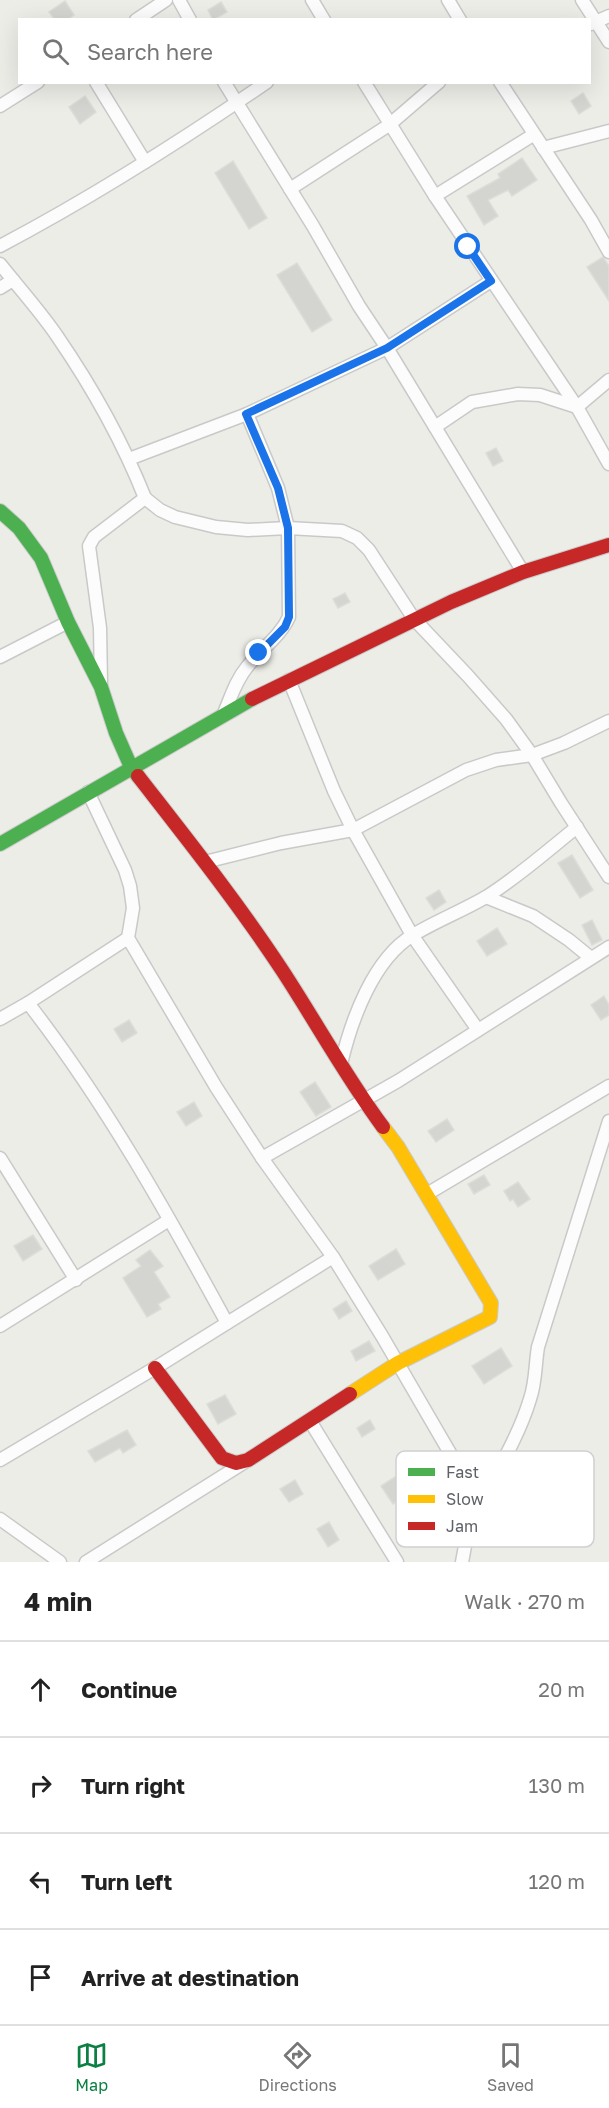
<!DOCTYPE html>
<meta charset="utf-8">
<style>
body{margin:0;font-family:"Golos Text",sans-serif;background:#f6f6f6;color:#222}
.stop{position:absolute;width:18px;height:18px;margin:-14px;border:4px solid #1a73e8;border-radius:50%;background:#fff}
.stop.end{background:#1a73e8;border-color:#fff;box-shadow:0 2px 6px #0008}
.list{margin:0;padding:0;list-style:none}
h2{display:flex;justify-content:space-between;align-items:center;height:78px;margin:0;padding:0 24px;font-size:26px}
h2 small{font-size:20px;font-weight:400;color:#767676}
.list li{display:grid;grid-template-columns:39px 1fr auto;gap:18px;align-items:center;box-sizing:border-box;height:96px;padding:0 24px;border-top:2px solid #e0e0e0}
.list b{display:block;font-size:22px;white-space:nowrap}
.list em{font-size:20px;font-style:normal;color:#767676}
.icon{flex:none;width:33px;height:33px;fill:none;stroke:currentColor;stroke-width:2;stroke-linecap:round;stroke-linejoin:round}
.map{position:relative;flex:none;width:609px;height:1562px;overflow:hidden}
.search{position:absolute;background:#fff;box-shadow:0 6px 24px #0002;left:18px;right:18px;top:18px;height:66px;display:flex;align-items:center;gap:15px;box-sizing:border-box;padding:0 21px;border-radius:0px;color:#767676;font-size:22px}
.sheet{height:462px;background:#fff}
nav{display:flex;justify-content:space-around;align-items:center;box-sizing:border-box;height:84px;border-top:2px solid #e0e0e0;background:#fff;font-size:16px;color:#767676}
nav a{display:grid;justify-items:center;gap:3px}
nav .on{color:#0b8043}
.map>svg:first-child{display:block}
.building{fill:#d4d4d1;stroke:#dcdcd8;stroke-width:1.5}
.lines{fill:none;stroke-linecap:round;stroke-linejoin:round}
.street-casing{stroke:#c9c9c9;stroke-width:15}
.fast-casing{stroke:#cacbca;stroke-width:16}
.slow-casing{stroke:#cacbca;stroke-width:16}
.jam-casing{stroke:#cacbca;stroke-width:16}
.street{stroke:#fcfcfc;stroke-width:12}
.fast{stroke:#4caf50;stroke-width:14}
.slow{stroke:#ffc107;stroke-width:14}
.jam{stroke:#c62828;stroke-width:14}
.route{stroke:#1a73e8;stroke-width:8}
.key{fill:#fff;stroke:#cfd0d1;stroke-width:1.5}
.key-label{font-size:16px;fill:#5e6166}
</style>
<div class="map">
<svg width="609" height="1562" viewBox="0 0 609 1562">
<rect width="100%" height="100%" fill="#edede8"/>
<g class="building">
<path d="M65 1 74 15 67 20H55L49 12Z"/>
<path d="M221 2 227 12 213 20 208 10Z"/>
<path d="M583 93 591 106 579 114 571 101Z"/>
<path d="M85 96 96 112 80 124 69 107Z"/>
<path d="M522 158 537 180 512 196 508 190 488 200 498 216 484 225 467 196 500 178 498 174Z"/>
<path d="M233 161 267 218 249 229 215 173Z"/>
<path d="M603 257 609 266V301L587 267Z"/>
<path d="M297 263 332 320 312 332 277 275Z"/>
<path d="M496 448 503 461 493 466 486 453Z"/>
<path d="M345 593 350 602 338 608 333 599Z"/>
<path d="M572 855 593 890 580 898 558 863Z"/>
<path d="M439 890 446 902 434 910 426 898Z"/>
<path d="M592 920 602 940 592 945 582 925Z"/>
<path d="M497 928 507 944 487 956 477 941Z"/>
<path d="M604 996 609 1005V1015L601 1020 591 1005Z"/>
<path d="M129 1020 137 1033 122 1042 114 1029Z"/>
<path d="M315 1082 331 1107 316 1116 300 1092Z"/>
<path d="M194 1102 202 1116 186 1126 177 1112Z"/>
<path d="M447 1119 454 1130 436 1142 428 1131Z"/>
<path d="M484 1175 490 1185 474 1194 468 1184Z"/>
<path d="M518 1182 530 1199 518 1207 513 1199 510 1201 504 1191Z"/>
<path d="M33 1235 42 1249 23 1261 14 1246Z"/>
<path d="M396 1249 405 1264 378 1280 369 1266Z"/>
<path d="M150 1250 163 1266 154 1272 170 1297 158 1304 161 1309 147 1317 123 1278 141 1266 136 1260Z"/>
<path d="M346 1301 352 1311 339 1319 333 1309Z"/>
<path d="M369 1341 375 1351 356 1361 351 1351Z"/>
<path d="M501 1348 512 1366 484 1384 472 1366Z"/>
<path d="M225 1395 236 1414 218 1424 207 1404Z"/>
<path d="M370 1420 375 1429 362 1437 357 1428Z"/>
<path d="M127 1430 136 1445 123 1453 120 1448 95 1462 88 1451Z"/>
<path d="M401 1473 413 1491 393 1504 381 1486Z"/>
<path d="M295 1480 303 1494 289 1502 280 1489Z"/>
<path d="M329 1522 339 1540 328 1547 317 1529Z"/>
</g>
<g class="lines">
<g class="street-casing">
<g id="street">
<path d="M179 0 190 20"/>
<path d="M312 0 324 20"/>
<path d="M448 0 460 20"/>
<path d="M582 0 609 42"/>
<path d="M136 20 166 0"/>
<path d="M591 24 609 16"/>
<path d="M96 82 145 162"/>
<path d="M224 82 313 226 359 306 387 348 523 572"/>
<path d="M364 82 435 196 577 407 609 464"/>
<path d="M500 82 591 220 609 252"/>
<path d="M0 106 38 82"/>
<path d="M543 148 609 131"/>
<path d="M290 189 389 125 439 82"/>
<path d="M435 196 533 135"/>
<path d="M0 246C93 197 181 141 267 82"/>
<path d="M0 264C19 288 40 311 57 336 92 387 122 440 145 498L94 537 89 546 100 628 101 683"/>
<path d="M0 288 13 280"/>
<path d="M435 427 472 402 518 394 540 395 577 407 609 380"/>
<path d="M129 459 247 414 387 348 491 281"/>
<path d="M145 498 160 510 175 517 216 527 248 530 288 528 342 531 357 538 369 550 414 619 468 676 506 719 532 755 561 803 609 877"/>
<path d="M0 657 68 622"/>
<path d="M289 680 334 791 353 830 412 935 478 1030"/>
<path d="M224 713C231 697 236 680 247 667 260 650 280 637 289 617L288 528 278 488 247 414"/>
<path d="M88 792 125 870 130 886 133 908 128 938 216 1087 262 1158 333 1257 382 1336 468 1484 473 1504 462 1562"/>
<path d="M205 862 281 843 353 830 466 770 496 760 532 755 564 743 609 721"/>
<path d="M486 897 533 916 569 940 591 958"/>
<path d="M128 938 28 1003C105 1102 167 1213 227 1323"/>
<path d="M0 1019 28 1003"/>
<path d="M341 1064C351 1021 373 959 413 935 436 921 462 911 486 897 518 877 547 851 577 827"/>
<path d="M0 1158 76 1280"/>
<path d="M262 1158 398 1081 609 947"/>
<path d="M427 1194 609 1086"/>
<path d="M0 1326 169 1220"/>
<path d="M310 1421 397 1562"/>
<path d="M0 1460 155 1368 333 1257"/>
<path d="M475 1513C494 1476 518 1439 530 1399 536 1382 535 1365 538 1347L609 1121"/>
<path d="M0 1519 60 1562"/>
<path d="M86 1562 245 1462"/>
</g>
</g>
<g class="fast-casing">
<g id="fast">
<path d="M0 511 19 528 41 558 68 622 101 687 116 733 131 767 138 776"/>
<path d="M0 844 252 699"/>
</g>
</g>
<g class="slow-casing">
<path id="slow" d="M350 1394 398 1363 490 1317 491 1303 398 1147 383 1127"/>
</g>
<g class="jam-casing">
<g id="jam">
<path d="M252 699 451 602 523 572 609 545"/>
<path d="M138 776C187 839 238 903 282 970 316 1022 346 1077 383 1127"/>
<path d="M155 1368 222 1458 236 1463 248 1460 350 1394"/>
</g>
</g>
<use href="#street" class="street"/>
<use href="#fast" class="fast"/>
<use href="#slow" class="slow"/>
<use href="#jam" class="jam"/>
</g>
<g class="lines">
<path class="route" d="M259 653 285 627 289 617 288 528 278 488 246 414 387 348 491 281 468 247"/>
</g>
<rect x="396" y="1451" width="198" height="96" rx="9" class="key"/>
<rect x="408" y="1468" width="27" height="8" fill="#4caf50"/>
<rect x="408" y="1495" width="27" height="8" fill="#ffc107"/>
<rect x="408" y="1522" width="27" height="8" fill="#c62828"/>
<g class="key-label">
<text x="446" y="1478">Fast</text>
<text x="446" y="1505">Slow</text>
<text x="446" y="1532">Jam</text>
</g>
</svg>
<div class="stop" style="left:468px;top:247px"></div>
<div class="stop end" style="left:259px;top:653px"></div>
<div class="search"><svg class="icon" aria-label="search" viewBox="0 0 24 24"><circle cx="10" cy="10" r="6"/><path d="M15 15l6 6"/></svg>Search here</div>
</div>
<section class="sheet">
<h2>4 min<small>Walk · 270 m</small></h2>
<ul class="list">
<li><svg class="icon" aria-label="ahead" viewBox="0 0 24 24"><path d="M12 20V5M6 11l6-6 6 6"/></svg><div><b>Continue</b></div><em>20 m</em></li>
<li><svg class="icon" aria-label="right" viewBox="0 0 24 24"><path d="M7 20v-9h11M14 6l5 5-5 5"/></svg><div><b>Turn right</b></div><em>130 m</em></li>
<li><svg class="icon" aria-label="left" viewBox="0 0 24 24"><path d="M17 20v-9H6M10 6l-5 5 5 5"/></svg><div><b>Turn left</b></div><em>120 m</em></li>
<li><svg class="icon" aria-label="arrive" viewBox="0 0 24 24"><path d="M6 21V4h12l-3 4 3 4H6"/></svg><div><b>Arrive at destination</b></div></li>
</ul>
</section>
<nav>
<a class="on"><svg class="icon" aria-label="map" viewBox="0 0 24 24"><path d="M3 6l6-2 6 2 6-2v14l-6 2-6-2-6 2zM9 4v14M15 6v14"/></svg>Map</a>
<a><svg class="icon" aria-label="directions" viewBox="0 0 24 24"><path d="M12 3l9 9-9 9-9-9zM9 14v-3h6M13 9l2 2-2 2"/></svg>Directions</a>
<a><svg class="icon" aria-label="saved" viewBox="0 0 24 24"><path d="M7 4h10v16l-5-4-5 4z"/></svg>Saved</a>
</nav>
